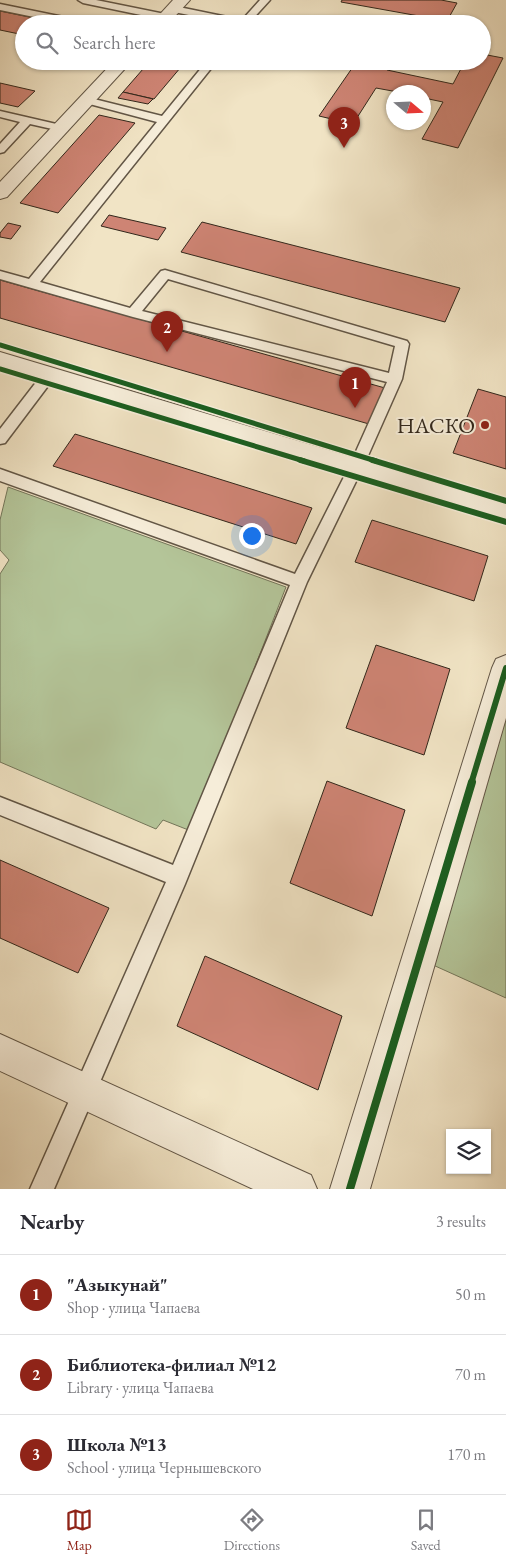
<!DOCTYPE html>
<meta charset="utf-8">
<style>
body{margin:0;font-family:"EB Garamond",serif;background:#f2f2f3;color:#2b2b33}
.controls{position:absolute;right:15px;bottom:15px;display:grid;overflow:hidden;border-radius:0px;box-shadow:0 1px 4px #0004}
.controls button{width:45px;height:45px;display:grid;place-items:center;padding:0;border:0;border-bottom:1px solid #e1e1e2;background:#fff;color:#2b2b33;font:25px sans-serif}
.compass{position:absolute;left:386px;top:85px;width:45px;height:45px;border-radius:50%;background:#fff;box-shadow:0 1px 4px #0004;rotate:109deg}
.you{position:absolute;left:251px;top:535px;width:18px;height:18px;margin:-12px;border:4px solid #fff;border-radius:50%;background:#1a73e8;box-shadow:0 0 0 8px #1a73e833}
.badge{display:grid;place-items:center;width:32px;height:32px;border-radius:50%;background:#8f2418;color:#fff;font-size:16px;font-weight:700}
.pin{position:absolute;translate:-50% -41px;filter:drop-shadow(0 1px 2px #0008)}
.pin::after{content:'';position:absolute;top:26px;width:18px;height:15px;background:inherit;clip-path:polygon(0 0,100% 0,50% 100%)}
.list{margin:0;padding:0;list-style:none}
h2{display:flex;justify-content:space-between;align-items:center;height:65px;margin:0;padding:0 20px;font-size:21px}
h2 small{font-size:16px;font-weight:400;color:#7c7c81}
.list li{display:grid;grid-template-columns:32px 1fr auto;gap:15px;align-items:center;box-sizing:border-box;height:80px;padding:0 20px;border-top:1px solid #e1e1e2}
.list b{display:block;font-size:19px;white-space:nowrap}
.list p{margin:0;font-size:16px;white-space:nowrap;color:#7c7c81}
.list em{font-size:16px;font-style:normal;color:#7c7c81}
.icon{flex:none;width:28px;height:28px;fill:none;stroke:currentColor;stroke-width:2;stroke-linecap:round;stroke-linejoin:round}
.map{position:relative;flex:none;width:506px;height:1189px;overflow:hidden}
.search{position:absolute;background:#fff;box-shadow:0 1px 4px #0004;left:15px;right:15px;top:15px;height:55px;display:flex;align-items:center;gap:12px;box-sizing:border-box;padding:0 18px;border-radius:28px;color:#7c7c81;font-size:19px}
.sheet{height:305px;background:#fff}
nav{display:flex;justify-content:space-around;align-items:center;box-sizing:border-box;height:70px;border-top:1px solid #e1e1e2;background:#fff;font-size:14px;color:#7c7c81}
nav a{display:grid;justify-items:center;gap:2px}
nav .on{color:#8f2418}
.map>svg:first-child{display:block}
.green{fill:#b4c599;stroke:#73765a}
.building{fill:#ce8474;stroke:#32271b}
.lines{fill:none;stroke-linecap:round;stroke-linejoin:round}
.service-casing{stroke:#625646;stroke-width:3}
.minor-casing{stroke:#625646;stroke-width:2}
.tertiary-casing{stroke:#625646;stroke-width:2}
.service{fill:#f6edd9;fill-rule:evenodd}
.minor{fill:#f6edd9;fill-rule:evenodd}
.tertiary{fill:#f6edd9;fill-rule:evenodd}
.cycleway-far2-casing{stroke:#f6edd9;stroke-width:8}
.cycleway-far1-casing{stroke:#f6edd9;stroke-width:9}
.cycleway-casing{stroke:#f6edd9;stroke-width:11}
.cycleway-far2{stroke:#1b5e20;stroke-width:5}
.cycleway-far1{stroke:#1b5e20;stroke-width:6}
.cycleway{stroke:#1b5e20;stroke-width:8}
.poi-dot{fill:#8f2418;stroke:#f6edd9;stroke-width:2}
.labels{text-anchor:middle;stroke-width:4;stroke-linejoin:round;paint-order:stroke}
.poi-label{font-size:22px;fill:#32271b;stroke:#f6edd9;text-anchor:end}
</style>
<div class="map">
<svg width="506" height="1189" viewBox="0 0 506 1189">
<rect width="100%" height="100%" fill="#f1e4c5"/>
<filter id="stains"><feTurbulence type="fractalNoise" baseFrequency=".004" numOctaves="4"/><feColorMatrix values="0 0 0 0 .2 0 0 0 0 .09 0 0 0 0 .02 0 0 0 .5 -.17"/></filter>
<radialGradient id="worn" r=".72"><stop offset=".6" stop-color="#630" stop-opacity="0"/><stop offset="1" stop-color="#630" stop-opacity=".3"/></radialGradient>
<g class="green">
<path d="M8 487 286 587 191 831 163 820 156 829 0 762V574L9 560 0 550V520Z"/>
<path d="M506 710V998L433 965Z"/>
</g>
<g class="building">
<path d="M342 0H441L457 3 447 21 341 2Z"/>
<path d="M0 11 64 24H24V35L0 30Z"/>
<path d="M482 54 503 58 458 148 422 139 443 102 424 98V92H398L376 88 353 124 319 116 357 61H393L387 70 453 84 465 61H482Z"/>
<path d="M150 61H186L154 99 123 92Z"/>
<path d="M0 83 35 91 18 107 0 103Z"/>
<path d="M123 92 153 99 148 104 118 98Z"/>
<path d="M99 115 135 123 58 213 20 203Z"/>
<path d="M109 215 166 228 158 240 101 226Z"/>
<path d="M202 222 460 288 445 322 181 252Z"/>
<path d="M8 223 21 226 11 239 0 237V233Z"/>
<path d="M0 280 385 388 369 424 0 318Z"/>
<path d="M478 389 506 397V469L453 453Z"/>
<path d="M75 434 312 508 296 544 53 466Z"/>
<path d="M372 520 488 556 474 601 355 562Z"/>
<path d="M376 645 450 669 424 755 346 728Z"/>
<path d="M327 781 405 810 372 916 290 883Z"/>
<path d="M0 860 109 908 78 973 0 938Z"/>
<path d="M205 956 342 1016 318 1090 177 1026Z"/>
</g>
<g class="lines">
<g class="service-casing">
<g id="service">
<path d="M78 0H96L165 14 170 17 165 20 83 3Z"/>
<path d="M260 0H270L248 24H233L174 12 169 9 174 6 242 20Z"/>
<path d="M0 4 83 21 88 24H68L0 10Z"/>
<path d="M207 61H217L40 282 130 308 161 271 165 270 407 341 409 344 402 379 363 467 307 582 185 884 54 1189H30L166 882 0 815V797L173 865 290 585 0 481V469L295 574 349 467 387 382 133 317 0 279V271L29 279 157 122 82 102 81 100 82 98 86 97 162 116ZM168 279 395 346 389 373 142 311Z"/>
<path d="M0 111 65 126 66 128 61 131 30 124 4 152 0 153V144L20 122 0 117Z"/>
<path d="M49 370 54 372 56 375 54 378 5 443 0 444V429L44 372Z"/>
</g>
</g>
<g class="minor-casing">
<path id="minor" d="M506 655V718L370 1189H330L492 668 496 659Z"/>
</g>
<g class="tertiary-casing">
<g id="tertiary">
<path d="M173 0H190L168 24H151Z"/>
<path d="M114 61H132L7 197 0 199V182Z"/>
<path d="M0 352 506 503V523L0 368Z"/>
<path d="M0 1034 311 1175 317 1189H253L0 1071Z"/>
</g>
</g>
<use href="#service" class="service"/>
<use href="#minor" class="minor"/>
<use href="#tertiary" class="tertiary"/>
<g class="cycleway-far2-casing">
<g id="cycleway-far2">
<path d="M0 345 376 461"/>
<path d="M0 369 304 461"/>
</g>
</g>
<g class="cycleway-far1-casing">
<g id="cycleway-far1">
<path d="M300 460 506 522"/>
<path d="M372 460 506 501"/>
<path d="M471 784 506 668"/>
</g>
</g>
<g class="cycleway-casing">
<path id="cycleway" d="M350 1189 472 782"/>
</g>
<use href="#cycleway-far2" class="cycleway-far2"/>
<use href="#cycleway-far1" class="cycleway-far1"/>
<use href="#cycleway" class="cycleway"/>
</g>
<circle class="poi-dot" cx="485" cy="425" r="5"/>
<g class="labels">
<g class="poi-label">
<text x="475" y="433">НАСКО</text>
</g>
</g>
<rect width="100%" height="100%" filter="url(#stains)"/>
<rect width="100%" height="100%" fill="url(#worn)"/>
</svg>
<div class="controls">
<button><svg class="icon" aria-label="layers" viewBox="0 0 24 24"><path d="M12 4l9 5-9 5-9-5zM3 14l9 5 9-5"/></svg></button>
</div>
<svg class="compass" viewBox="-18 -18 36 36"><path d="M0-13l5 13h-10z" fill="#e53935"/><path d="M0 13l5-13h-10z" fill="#7c7c81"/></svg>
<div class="you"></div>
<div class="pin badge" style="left:355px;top:408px">1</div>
<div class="pin badge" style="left:167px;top:352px">2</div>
<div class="pin badge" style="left:344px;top:148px">3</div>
<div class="search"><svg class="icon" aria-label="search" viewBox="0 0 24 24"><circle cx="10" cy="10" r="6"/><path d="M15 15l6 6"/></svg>Search here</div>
</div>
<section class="sheet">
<h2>Nearby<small>3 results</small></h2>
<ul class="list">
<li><span class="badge">1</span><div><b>&quot;Азыкунай&quot;</b><p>Shop · улица Чапаева</p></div><em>50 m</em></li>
<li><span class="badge">2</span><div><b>Библиотека-филиал №12</b><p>Library · улица Чапаева</p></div><em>70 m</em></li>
<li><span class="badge">3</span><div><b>Школа №13</b><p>School · улица Чернышевского</p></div><em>170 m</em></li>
</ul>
</section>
<nav>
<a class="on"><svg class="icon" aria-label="map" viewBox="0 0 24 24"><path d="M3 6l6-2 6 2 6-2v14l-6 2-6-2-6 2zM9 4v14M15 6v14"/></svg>Map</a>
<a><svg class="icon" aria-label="directions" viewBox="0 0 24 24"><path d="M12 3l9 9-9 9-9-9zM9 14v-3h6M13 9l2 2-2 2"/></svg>Directions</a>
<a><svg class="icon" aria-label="saved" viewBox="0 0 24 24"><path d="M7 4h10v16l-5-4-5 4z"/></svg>Saved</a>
</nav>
